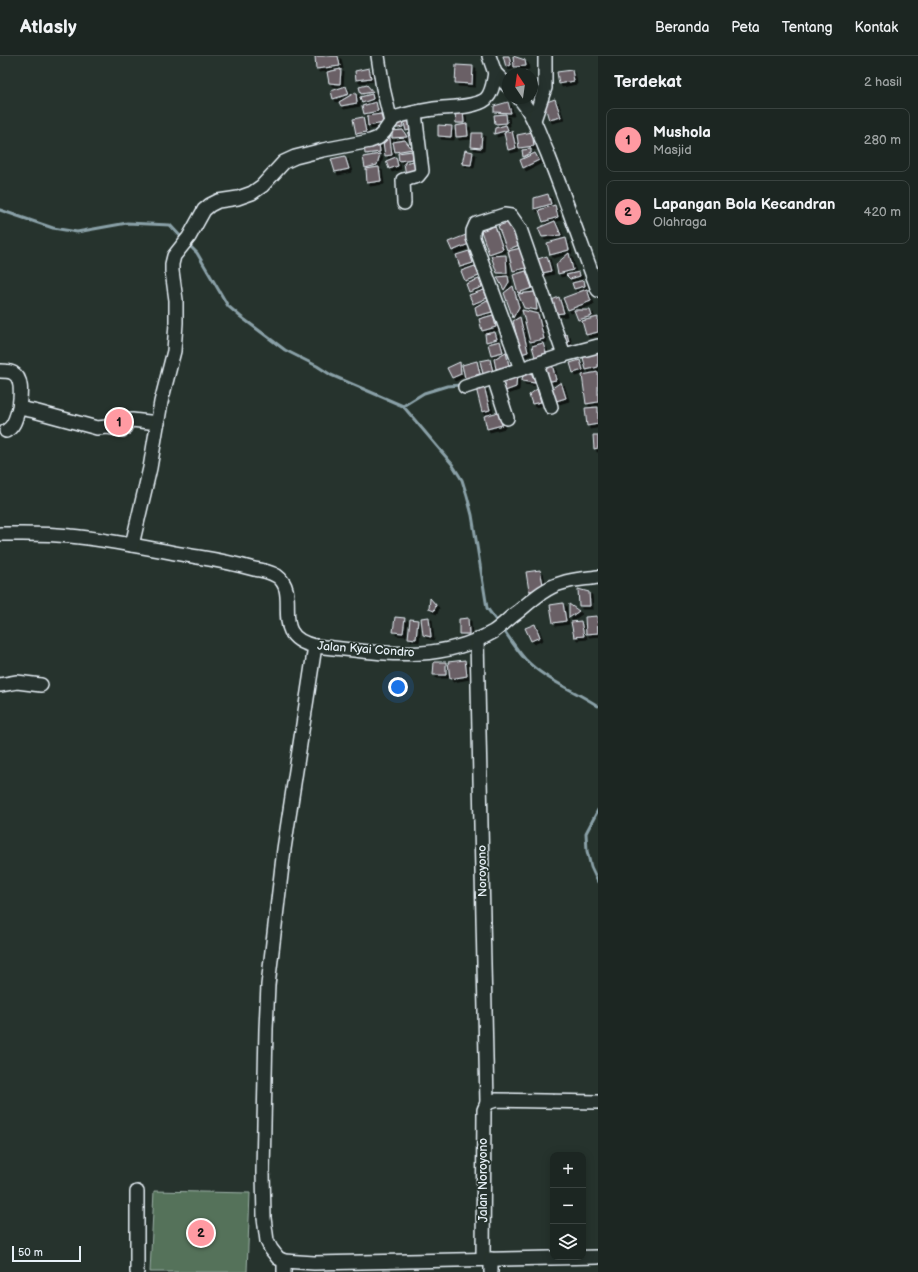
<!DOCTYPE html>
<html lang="id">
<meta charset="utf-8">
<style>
body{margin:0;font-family:"Balsamiq Sans",sans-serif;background:#29322f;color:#f1f3f6}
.controls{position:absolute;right:12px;bottom:12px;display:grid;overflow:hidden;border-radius:8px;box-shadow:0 2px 10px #0003}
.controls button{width:36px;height:36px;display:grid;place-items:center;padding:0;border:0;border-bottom:1px solid #3a4340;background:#1c2622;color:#f1f3f6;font:20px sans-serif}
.compass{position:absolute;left:502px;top:12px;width:36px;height:36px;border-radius:50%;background:#1c2622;box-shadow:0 2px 10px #0003;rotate:347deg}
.scale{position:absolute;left:12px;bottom:10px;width:69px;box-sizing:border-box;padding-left:4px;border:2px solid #e8f1f8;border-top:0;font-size:11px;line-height:14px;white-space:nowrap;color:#e8f1f8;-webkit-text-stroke:3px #26332d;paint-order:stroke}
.you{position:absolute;left:398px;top:631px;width:14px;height:14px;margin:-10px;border:3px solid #fff;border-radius:50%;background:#1a73e8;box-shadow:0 0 0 6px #1a73e833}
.badge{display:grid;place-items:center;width:26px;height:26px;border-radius:50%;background:#ff9aa2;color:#111;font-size:13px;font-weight:700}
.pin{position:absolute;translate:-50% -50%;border:2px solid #fff;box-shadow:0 1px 4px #0006}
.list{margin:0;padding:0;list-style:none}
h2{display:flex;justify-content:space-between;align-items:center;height:52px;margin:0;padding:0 16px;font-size:17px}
h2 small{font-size:13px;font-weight:400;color:#a0a5a5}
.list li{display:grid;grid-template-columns:26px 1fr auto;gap:12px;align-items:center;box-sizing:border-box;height:64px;margin:0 8px 8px;padding:0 8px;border:1px solid #3a4340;border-radius:8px}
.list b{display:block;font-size:15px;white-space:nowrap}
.list p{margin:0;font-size:13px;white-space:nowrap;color:#a0a5a5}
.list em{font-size:13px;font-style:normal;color:#a0a5a5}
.icon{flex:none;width:22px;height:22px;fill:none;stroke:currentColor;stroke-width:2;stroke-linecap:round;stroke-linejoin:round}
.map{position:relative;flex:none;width:598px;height:1216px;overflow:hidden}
header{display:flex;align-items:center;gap:24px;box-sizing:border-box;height:56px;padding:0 20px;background:#1c2622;border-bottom:1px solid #3a4340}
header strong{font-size:19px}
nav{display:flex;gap:22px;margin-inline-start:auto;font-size:14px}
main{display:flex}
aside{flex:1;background:#1c2622}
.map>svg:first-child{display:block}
.green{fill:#55725a;stroke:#9eb2a9}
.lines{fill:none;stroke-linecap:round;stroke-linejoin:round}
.stream{stroke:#8aa1a8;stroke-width:3}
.building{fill:#6a6066;stroke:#e8f1f8;filter:url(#shadow)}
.minor-casing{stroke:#e8f1f8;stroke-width:16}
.minor{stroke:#26332d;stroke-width:13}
.labels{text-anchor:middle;stroke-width:3.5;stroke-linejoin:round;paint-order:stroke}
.street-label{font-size:12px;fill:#e8f1f8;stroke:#26332d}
</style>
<header>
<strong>Atlasly</strong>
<nav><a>Beranda</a><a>Peta</a><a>Tentang</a><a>Kontak</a></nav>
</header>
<main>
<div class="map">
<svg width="598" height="1216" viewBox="0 0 598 1216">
<defs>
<filter id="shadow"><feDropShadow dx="3" dy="3" stdDeviation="0" flood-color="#0009"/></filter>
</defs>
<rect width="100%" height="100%" fill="#26332d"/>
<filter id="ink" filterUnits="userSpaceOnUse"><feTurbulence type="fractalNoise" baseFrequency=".025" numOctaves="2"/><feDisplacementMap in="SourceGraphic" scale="8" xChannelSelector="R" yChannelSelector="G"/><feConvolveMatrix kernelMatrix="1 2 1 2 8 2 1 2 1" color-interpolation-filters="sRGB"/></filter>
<g filter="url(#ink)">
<path class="green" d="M154 1135 250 1137 247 1216H150Z"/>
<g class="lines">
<g class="stream">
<path d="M0 154 53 172 77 176 127 167 170 169 183 183"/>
<path d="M187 187 197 197 228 250 241 261 285 294 317 310 331 319 403 350 452 408 462 424 467 440 472 459 487 552 498 567"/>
<path d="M403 350 424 337 447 330 462 329"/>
<path d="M503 573C510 583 517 594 525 603 545 624 574 634 598 650"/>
<path d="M598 754 586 777 587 795 591 811 598 826"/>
</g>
</g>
<g class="building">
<path d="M315 0H338L340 10 316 13Z"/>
<path d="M503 0H509L511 9 506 11Z"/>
<path d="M513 0 525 4 526 10 514 11Z"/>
<path d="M456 9 473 10 472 28 455 27Z"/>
<path d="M369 12 371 22 356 24 355 15Z"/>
<path d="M341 13 340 28 329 27 327 16Z"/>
<path d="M572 14 574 25 559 28 557 16Z"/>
<path d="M526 15V18H519V16Z"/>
<path d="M367 29 373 36 361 38 359 31Z"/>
<path d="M346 30 349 38 333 43 331 35Z"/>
<path d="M356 36 357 47 341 50 339 46Z"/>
<path d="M372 38 373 43 362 47 360 41Z"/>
<path d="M555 43 561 61 549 64 544 47Z"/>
<path d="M376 46 378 55 364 58 362 50Z"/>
<path d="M508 46 511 57 494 56V50Z"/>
<path d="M463 55 464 67H456L455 56Z"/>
<path d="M381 58 383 67 368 70 367 60Z"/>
<path d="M506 58 507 67 495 68 494 59Z"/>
<path d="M363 61 366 76 356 78 353 63Z"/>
<path d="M411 61 413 73 406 75 403 62Z"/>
<path d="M402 64 403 71 392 73Z"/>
<path d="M467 68 468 80 456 81 455 70Z"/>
<path d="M438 69 452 70 451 81 438 80Z"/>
<path d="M506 69 508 74 494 78 495 72Z"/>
<path d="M403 74 407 81 392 82V75Z"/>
<path d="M389 75 392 99 385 100 383 86Z"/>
<path d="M413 75 416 89 410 88 408 77Z"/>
<path d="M512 75 516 92 508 94 504 77Z"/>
<path d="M532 76 534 90 519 92 517 79Z"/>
<path d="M472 77H482L481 92 471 91Z"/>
<path d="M405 84 412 93 395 96 393 86Z"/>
<path d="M379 87 380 96 365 98 364 88Z"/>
<path d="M531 93V97L523 101 522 94Z"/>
<path d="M465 94 473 96 471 109 462 108Z"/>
<path d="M412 95 413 103 399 105 398 97Z"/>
<path d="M535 97 539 104 523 112 520 104Z"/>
<path d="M380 98 377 109 365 112 363 101Z"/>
<path d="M345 100 349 113 335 116 331 103Z"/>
<path d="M396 101 398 110 389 113 386 105Z"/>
<path d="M414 105 416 118 406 120 404 107Z"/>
<path d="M379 111 381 125 367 127 366 113Z"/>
<path d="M548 138 551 148 534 153V142Z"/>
<path d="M555 149 558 161 543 166 539 154Z"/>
<path d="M555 165 561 179 542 181 538 172Z"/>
<path d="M510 166 519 189 507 194 498 170Z"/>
<path d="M495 170 503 193 489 198 481 175Z"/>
<path d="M466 179 469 188 452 195 448 186Z"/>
<path d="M566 182 569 194 550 199 547 187Z"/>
<path d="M521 192 526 212 513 215 508 195Z"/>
<path d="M469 195 473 207 460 211 456 199Z"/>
<path d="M569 197 573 214 558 218 556 208Z"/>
<path d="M506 199 507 217H497L491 200Z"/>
<path d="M547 200 551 215 539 218 535 204Z"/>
<path d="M475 210 479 220 465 225 461 215Z"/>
<path d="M526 215 532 232 518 237 513 219Z"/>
<path d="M579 216 580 220 570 223 566 219Z"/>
<path d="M508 220 509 226 504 234 497 221Z"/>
<path d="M479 223 482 231 469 236 466 228Z"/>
<path d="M584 224 585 230 574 233 572 227Z"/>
<path d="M513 230 519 251 513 262 504 237Z"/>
<path d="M587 233 591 245 568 254 563 242Z"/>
<path d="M484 234 487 242 473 248 469 239Z"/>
<path d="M535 236 537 254 524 252 518 238Z"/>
<path d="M559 241 564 257 554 258 549 245Z"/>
<path d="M489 243 492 256 477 260 475 251Z"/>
<path d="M522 254 538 258 544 283 530 286Z"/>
<path d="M574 254H590L592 260 578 264Z"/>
<path d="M493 259 496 271 482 275 479 263Z"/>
<path d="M520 261 528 296 521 298 513 265Z"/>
<path d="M598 261V276L586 279 582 265Z"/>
<path d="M495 276 497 283 486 286 485 278Z"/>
<path d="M567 278 569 286 564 290 560 280Z"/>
<path d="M500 285 503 296 491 299 488 288Z"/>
<path d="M543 287 546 297 535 301 532 290Z"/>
<path d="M598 294V311L586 314 582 297Z"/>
<path d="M506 296 509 310 496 313 494 303Z"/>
<path d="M490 303 493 316 483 318 480 305Z"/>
<path d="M580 304 583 314 573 317 570 307Z"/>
<path d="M477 305 480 318 465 322 462 309Z"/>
<path d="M460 306 461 318 452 322 447 312Z"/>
<path d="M552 308 556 324 546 326 542 310Z"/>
<path d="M530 313 535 327 522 325 523 316Z"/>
<path d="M598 316V346L586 348 582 319Z"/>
<path d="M517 318 516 331 505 335 501 323Z"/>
<path d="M561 326 566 342 556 345 551 333Z"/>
<path d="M484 330 490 354 482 356 476 332Z"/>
<path d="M537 333 541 346 532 348 529 339Z"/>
<path d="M598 351V368L587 370 585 352Z"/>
<path d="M499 356 502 369 487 373 484 360Z"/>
<path d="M593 379H598V392L594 393Z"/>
<path d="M540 514 544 533 529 535 526 516Z"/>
<path d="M578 533 589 536 590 550H579Z"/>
<path d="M430 542 436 549 434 555 429 553Z"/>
<path d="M563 547 566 565 553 567 550 549Z"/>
<path d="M569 548 579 555 569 562Z"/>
<path d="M597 560 598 577 586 578 585 561Z"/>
<path d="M395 561 405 562 403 577 393 576Z"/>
<path d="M429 561 431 581 423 579 421 562Z"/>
<path d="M468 562 469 578H459V563Z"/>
<path d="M410 563 418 564 416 583 408 582Z"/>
<path d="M581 565 584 580 574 581 571 566Z"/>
<path d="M535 568 540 581 531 585 525 572Z"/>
<path d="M465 604 467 620 450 623 448 606Z"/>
<path d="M434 606H446V619H433Z"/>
</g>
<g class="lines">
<g class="minor-casing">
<g id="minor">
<path d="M378 0 383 32 391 66"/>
<path d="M489 0 495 17 508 30"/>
<path d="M519 42C533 57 539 78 547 96 565 142 581 188 598 234"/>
<path d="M534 64 545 32V0"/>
<path d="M404 147 403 124 418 120 422 115 415 57"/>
<path d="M537 308 551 351"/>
<path d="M521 313 473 182V175L476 168 504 159 511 160 520 173 564 299"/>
<path d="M0 315C4 315 10 315 13 317 24 323 20 342 19 352L34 355 97 372 107 371 122 374 124 373 127 367 132 364 158 367"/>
<path d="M494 322 507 362"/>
<path d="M465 331 564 299 598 290"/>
<path d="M6 375C15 371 16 360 19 352"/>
<path d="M0 478C23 478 46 477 70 480 113 484 155 494 198 501 217 504 236 508 254 513 262 514 270 516 277 520 302 538 267 580 315 590 378 596 435 609 493 576 502 570 510 561 519 555 531 545 546 531 562 527 573 523 586 523 598 521"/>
<path d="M132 489 150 412 161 346 174 295 176 267V244L172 215V208L174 200 189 181 204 154 210 149 218 145 238 142 252 137 262 130 284 106 295 101 323 94 370 85 378 82 384 76 393 63 397 61C409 57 422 55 434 53 448 51 475 52 486 43 493 36 493 26 495 17"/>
<path d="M477 583 487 1047 484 1054 483 1203"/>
<path d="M0 629 17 626 41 629"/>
<path d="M487 1047 496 1044 598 1046"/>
<path d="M284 1205 278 1202 271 1193 267 1185 264 1162 263 1116 266 973 268 929 284 793 315 590"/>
<path d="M137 1216V1136"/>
<path d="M284 1216V1205L314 1207 598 1201"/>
<path d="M491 1216V1203"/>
</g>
</g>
<use href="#minor" class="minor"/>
</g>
</g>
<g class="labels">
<g class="street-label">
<text transform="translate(366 593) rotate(4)" y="4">Jalan Kyai Condro</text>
<text transform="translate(482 815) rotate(-91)" y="4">Noroyono</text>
<text transform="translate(483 1124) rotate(-90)" y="4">Jalan Noroyono</text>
</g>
</g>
</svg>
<div class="controls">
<button>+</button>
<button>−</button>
<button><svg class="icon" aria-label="layers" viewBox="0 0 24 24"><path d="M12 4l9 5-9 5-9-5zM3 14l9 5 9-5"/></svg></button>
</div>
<svg class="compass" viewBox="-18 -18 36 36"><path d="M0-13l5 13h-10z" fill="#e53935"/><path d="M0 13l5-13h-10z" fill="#a0a5a5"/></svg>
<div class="scale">50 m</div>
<div class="you"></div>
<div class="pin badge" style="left:119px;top:366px">1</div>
<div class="pin badge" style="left:201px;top:1177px">2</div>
</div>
<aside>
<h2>Terdekat<small>2 hasil</small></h2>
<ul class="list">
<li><span class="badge">1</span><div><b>Mushola</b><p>Masjid</p></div><em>280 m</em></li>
<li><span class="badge">2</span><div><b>Lapangan Bola Kecandran</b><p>Olahraga</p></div><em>420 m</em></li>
</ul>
</aside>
</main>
